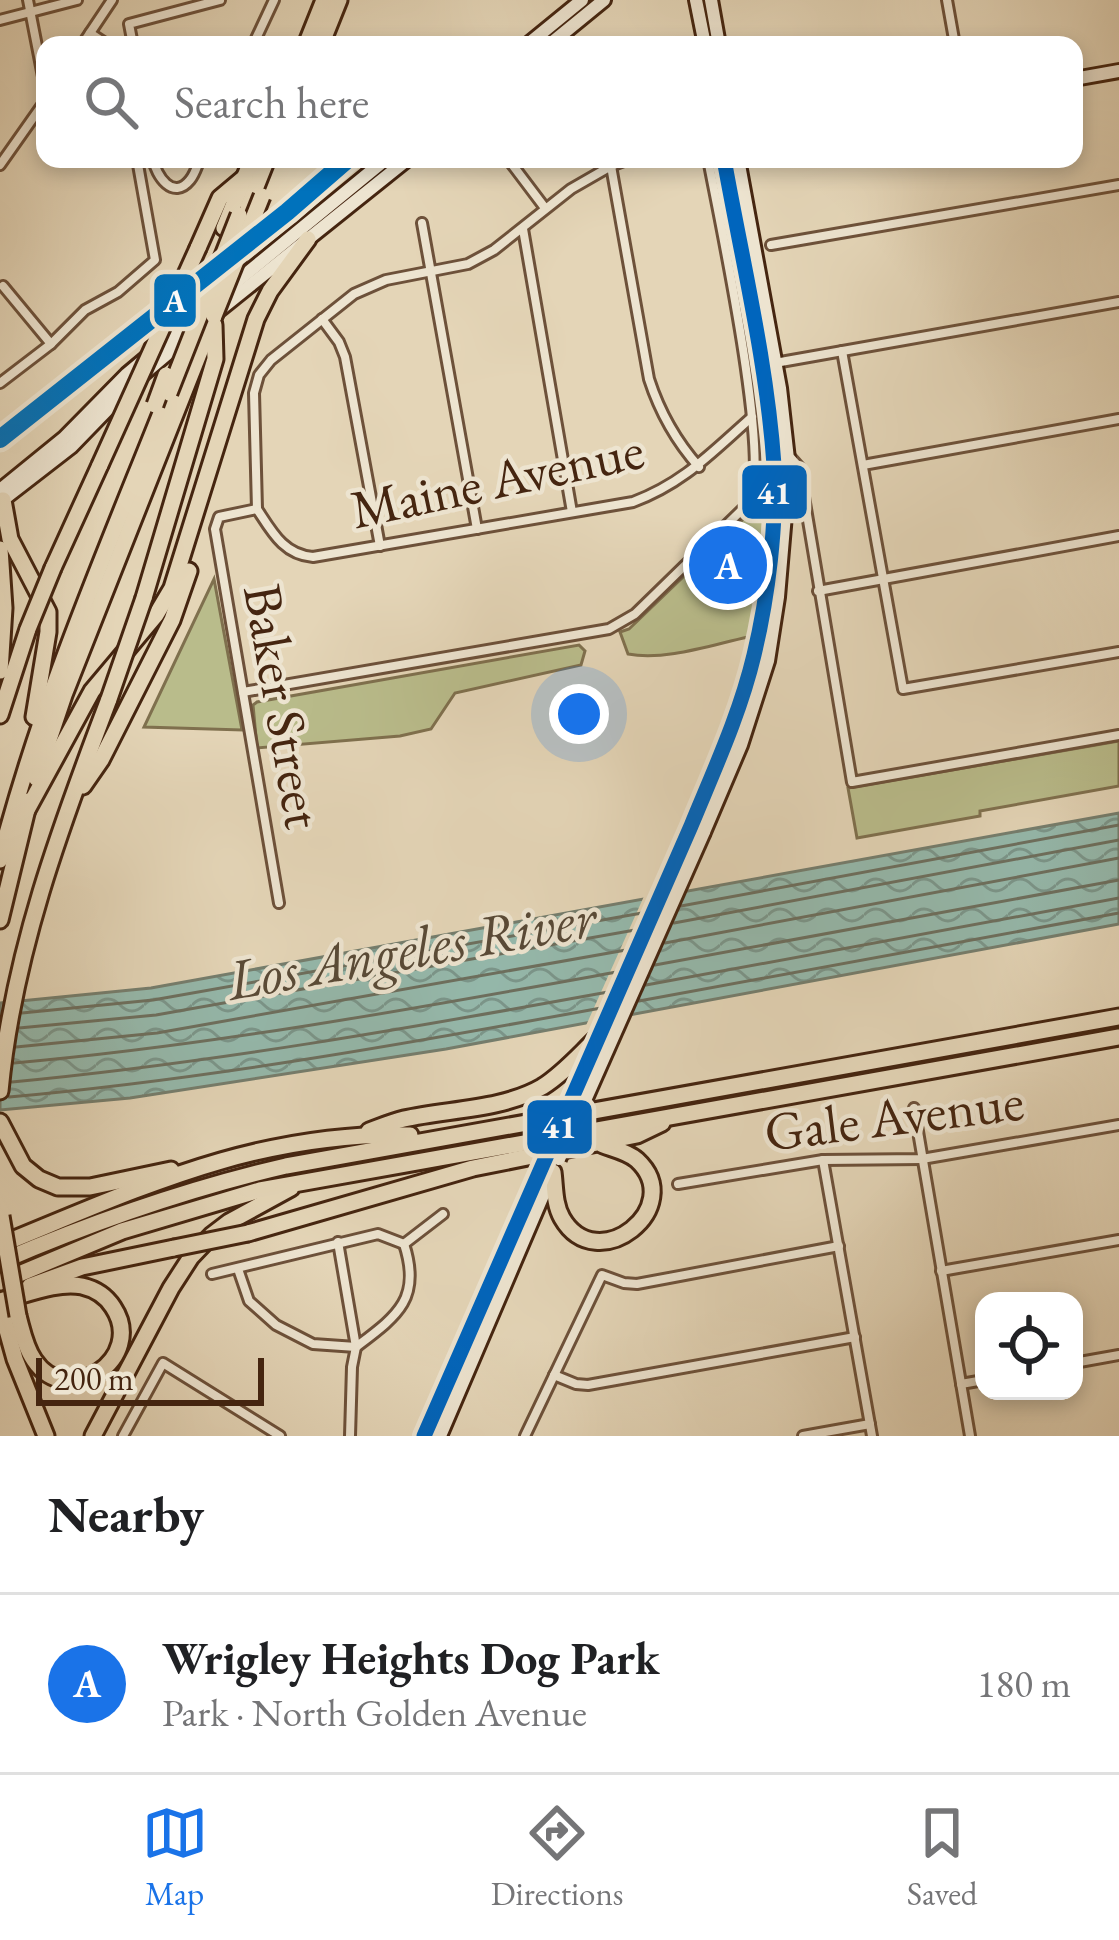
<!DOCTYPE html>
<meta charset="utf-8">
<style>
body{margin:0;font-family:"EB Garamond",serif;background:#f6f6f6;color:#202124}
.controls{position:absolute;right:36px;bottom:36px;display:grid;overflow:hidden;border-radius:24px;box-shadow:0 6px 18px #0003}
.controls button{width:108px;height:108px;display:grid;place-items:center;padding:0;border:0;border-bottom:3px solid #e0e0e0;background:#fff;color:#202124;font:60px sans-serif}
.scale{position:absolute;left:36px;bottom:30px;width:228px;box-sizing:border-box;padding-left:12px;border:6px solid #452510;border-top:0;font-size:33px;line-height:42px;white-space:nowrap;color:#452510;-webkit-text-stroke:9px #ede4d0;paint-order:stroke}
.you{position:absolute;left:579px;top:714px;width:42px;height:42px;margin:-30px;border:9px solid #fff;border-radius:50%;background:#1a73e8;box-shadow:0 0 0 18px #1a73e833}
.badge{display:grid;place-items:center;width:78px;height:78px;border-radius:50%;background:#1a73e8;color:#fff;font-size:39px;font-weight:700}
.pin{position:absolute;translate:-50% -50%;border:6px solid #fff;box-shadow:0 3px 12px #0006}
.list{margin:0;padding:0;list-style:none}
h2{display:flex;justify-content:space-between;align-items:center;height:156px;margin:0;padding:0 48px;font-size:51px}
h2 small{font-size:39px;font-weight:400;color:#757577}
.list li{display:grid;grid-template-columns:78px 1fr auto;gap:36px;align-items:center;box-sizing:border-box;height:180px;padding:0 48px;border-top:3px solid #e0e0e0}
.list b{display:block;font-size:45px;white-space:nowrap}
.list p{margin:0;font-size:39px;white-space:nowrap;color:#757577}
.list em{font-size:39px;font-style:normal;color:#757577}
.icon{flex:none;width:66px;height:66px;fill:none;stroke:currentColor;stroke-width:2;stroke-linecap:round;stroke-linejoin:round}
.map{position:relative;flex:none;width:1119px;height:1436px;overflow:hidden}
.search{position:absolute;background:#fff;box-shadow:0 6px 18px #0003;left:36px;right:36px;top:36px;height:132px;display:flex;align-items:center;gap:30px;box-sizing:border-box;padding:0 42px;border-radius:24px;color:#757577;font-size:45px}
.sheet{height:336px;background:#fff}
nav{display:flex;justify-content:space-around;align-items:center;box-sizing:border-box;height:168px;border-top:3px solid #e0e0e0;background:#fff;font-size:33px;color:#757577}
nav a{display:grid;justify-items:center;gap:6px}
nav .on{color:#1a73e8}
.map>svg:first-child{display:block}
.green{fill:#b9bc8b;stroke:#7f704e;stroke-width:3}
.water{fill:url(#water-waves);stroke:#757e6e;stroke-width:3}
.pier{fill:#e4d5b7}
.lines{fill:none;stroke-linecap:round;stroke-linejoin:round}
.shore{stroke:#6d6f5e;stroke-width:3}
.street-casing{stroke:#6d513a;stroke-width:14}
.secondary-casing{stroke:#452510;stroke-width:18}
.highway-casing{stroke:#452510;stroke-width:21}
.street{stroke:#ede4d0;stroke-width:8}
.secondary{stroke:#ede4d0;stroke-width:12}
.highway{stroke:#e4d5b7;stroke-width:15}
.secondary-bridge-casing{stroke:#452510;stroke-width:18;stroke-linecap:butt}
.highway-bridge-casing{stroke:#452510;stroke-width:21;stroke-linecap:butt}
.secondary-bridge{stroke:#ede4d0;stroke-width:12}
.highway-bridge{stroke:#e4d5b7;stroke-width:15}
.bus-1-casing{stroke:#ede4d0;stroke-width:24}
.bus-1{stroke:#0065bd;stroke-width:15}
.rail-1-casing{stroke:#ede4d0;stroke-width:27}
.rail-1{stroke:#0072bc;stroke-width:18}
.labels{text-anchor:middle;stroke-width:9;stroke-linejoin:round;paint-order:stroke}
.street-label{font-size:54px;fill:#452510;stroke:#ede4d0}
.water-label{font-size:57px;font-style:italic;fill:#594a37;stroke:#ede4d0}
.line-badge{stroke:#ede4d0;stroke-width:4.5}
.badge-label{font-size:33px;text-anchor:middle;font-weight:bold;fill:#fff}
</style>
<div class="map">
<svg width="1119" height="1436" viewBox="0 0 1119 1436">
<defs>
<pattern id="water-waves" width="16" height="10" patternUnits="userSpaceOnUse" patternTransform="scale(3)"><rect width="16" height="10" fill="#95b9ac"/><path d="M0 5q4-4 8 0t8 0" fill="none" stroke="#7b968b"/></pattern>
</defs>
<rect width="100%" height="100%" fill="#e4d5b7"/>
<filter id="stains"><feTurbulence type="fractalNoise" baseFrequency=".00167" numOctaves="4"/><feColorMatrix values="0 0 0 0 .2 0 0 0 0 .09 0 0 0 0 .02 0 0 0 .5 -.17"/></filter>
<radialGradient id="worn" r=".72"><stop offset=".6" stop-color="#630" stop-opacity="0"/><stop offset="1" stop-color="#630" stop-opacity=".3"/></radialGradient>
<g class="green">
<path d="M761 502 762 511H765C763 553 760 596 748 637 711 645 665 661 628 654L620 632 629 629Z"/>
<path d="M214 579 242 730 144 727Z"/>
<path d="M579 645 585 651 581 665 455 693 431 729 400 736 257 748 253 705 257 702Z"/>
<path d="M1119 741V786L980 811V816L857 838 848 788Z"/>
</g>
<path class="water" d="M1119 813V924L446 1049 130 1098 0 1110V1003L151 988Z"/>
<path class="pier" d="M688 886 629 1021 584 1030 645 894Z"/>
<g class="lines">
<g class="shore">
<path d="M681 906 1119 825"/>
<path d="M674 923 1119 840"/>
<path d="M665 943 1119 858"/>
<path d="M655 965 1119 880"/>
<path d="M646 985 1119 898"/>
<path d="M639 1001 1119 913"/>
<path d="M22 1013 153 1000 642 913"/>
<path d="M19 1028 156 1015 635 930"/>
<path d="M16 1047 157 1033 626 950"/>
<path d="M14 1063C216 1045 417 1008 617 972"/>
<path d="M12 1082C212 1063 410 1028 608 992"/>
<path d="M9 1097C208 1079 405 1044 601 1008"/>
</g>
<g class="street-casing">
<g id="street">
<path d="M28 0 45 87"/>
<path d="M947 0 955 45"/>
<path d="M0 20 77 0"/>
<path d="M90 33 108 45"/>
<path d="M82 45 112 0"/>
<path d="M133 45 129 24 220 0"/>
<path d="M253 45 274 0"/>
<path d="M153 159C156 176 173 201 190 180 195 174 197 166 200 159"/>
<path d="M508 159 545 208"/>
<path d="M0 165 45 101"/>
<path d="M611 166 649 379C660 413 675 440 699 467"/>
<path d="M422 223 477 529"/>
<path d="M523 229 572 512"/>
<path d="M771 245 1119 185"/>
<path d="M3 286 51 344"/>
<path d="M322 319 339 342 345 357 380 546"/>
<path d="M842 351 903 689 1119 652"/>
<path d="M775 363 1119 302"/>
<path d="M0 383 51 344 85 310 118 292 155 260 137 159"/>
<path d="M791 458 799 467 852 782 1119 735"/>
<path d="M863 465 1119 419"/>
<path d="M257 509 254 393 259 375 271 360 354 294 386 280 468 264 494 250 571 189 611 166 629 159"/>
<path d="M257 509C272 532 284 555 313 557L633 502C684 483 712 452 752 417"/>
<path d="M257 509 219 517 215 529 279 903"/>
<path d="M818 591 1119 536"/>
<path d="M243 692 609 629 635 614 749 503C772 462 719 218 708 159"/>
<path d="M914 1108 970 1436"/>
<path d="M823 1160 872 1436"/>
<path d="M678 1184 823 1160 922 1159 1119 1125"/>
<path d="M338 1242 356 1347 352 1367 350 1436"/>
<path d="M404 1244 443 1214"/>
<path d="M238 1269 249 1301 276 1325 313 1344 356 1347C397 1316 422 1299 404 1244"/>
<path d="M941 1271 1119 1240"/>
<path d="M212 1274 378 1234 404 1244"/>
<path d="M1074 1363 1119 1355"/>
<path d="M554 1375 576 1384 588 1385 855 1337"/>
<path d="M961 1384 984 1380"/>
<path d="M123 1436 163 1363 280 1436"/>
<path d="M525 1436 602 1275 624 1283 637 1284 839 1246"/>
<path d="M803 1436 870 1424"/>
</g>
</g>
<g class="secondary-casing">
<g id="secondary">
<path d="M696 0 705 45"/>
<path d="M711 0 719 45"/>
<path d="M527 45 582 0"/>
<path d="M549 45 604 0"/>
<path d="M1074 79 1119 71"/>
<path d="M224 292 386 159"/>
<path d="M217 312 408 159"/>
<path d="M0 490 64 438 127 374 200 313"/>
<path d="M0 502 71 447 134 382 192 333"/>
<path d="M704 832 741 745 768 661 778 597 789 468 780 388 738 159"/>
<path d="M587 1063 727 740 754 657 769 578 774 469 766 390 724 159"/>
<path d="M424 1436 542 1162"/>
<path d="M440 1436 553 1172"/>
</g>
</g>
<g class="highway-casing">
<g id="highway">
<path d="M306 45 324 0"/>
<path d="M321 45 339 0"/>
<path d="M248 207 267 159"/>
<path d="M224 228 252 159"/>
<path d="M198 248 220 198 245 177"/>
<path d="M3 500 10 539 48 612V632L34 717"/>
<path d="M0 549 4 608 0 671"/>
<path d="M53 568 100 465"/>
<path d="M144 598 215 359 214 325"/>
<path d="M0 715 28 629"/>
<path d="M36 778 64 695 214 316"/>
<path d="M83 786 101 760 172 620 189 571"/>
<path d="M27 810 92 691 156 615 172 588 256 319 270 291 308 239"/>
<path d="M0 860C41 699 108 547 169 393"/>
<path d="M0 920 29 801"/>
<path d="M0 1091C13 954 60 828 109 699"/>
<path d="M0 1122 23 1166 39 1179 58 1187H90L171 1170"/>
<path d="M369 1131C380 1127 392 1122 404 1119 448 1109 502 1110 542 1087 563 1074 580 1054 598 1037"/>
<path d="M553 1172C555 1187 554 1204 562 1218 597 1279 688 1207 637 1160 628 1152 614 1149 603 1145"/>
<path d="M248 1233 473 1168 637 1135 662 1123"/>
<path d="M0 1245C140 1188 255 1132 410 1135"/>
<path d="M0 1262C93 1222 187 1189 286 1166L1119 1017"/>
<path d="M0 1282 122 1231 260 1190 1119 1037"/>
<path d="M30 1286 82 1267 174 1248"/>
<path d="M0 1301C25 1295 57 1281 82 1286 95 1289 106 1296 113 1307 147 1358 68 1411 34 1360 25 1347 22 1330 18 1316"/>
<path d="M0 1305 15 1359 46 1436"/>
<path d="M93 1436 171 1288 191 1257 212 1235 229 1222 291 1188"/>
</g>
</g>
<use href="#street" class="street"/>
<use href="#secondary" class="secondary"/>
<use href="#highway" class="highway"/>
<g class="secondary-bridge-casing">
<g id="secondary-bridge">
<path d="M559 1159 704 832"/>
<path d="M542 1162 587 1063"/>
</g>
</g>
<g class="highway-bridge-casing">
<g id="highway-bridge">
<path d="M214 316 262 196"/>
<path d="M169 393 239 215"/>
<path d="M155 405 166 375"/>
<path d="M100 465 198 248"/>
<path d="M28 629 53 568"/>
<path d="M109 699 144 598"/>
<path d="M1 1216 18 1316"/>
<path d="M174 1248 248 1233"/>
</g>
</g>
<use href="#secondary-bridge" class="secondary-bridge"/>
<use href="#highway-bridge" class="highway-bridge"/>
<g class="bus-1-casing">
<path id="bus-1" d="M424 1436 691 826C714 770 740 714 754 655 768 597 777 524 774 465 767 362 742 260 724 159"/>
</g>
<use href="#bus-1" class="bus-1"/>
<g class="rail-1-casing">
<path id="rail-1" d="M0 439 287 212 348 159"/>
</g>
<use href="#rail-1" class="rail-1"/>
</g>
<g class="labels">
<g class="street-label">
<text transform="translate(497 479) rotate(-12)" y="19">Maine Avenue</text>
<text transform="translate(284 706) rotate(80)" y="19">Baker Street</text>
<text transform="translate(894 1116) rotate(-7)" y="19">Gale Avenue</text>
</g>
<g class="water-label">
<text transform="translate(411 948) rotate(-10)" y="20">Los Angeles River</text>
</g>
</g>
<g class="line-badge">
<rect x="152" y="272" width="46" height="57" rx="12" fill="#0072bc"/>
<rect x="740" y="463" width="69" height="58" rx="12" fill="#0065bd"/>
<rect x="525" y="1098" width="69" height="58" rx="12" fill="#0065bd"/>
</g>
<g class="badge-label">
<text x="175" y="312">A</text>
<text x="774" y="504">41</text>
<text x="559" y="1138">41</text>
</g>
<rect width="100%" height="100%" filter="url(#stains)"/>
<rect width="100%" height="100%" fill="url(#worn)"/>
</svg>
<div class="controls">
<button><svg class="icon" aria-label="locate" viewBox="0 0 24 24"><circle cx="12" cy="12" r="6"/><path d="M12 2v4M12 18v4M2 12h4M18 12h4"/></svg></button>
</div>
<div class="scale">200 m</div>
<div class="you"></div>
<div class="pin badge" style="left:728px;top:565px">A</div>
<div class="search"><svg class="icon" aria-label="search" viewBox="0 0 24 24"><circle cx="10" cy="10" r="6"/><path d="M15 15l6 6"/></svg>Search here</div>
</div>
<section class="sheet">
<h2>Nearby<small></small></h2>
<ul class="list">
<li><span class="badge">A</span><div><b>Wrigley Heights Dog Park</b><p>Park · North Golden Avenue</p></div><em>180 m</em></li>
</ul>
</section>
<nav>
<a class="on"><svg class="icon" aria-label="map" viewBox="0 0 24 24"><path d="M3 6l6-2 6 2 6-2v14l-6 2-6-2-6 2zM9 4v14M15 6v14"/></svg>Map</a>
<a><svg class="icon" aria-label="directions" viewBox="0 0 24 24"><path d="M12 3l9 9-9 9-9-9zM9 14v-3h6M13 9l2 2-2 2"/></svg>Directions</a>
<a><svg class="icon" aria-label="saved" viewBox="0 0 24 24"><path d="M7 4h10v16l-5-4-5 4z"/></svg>Saved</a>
</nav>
